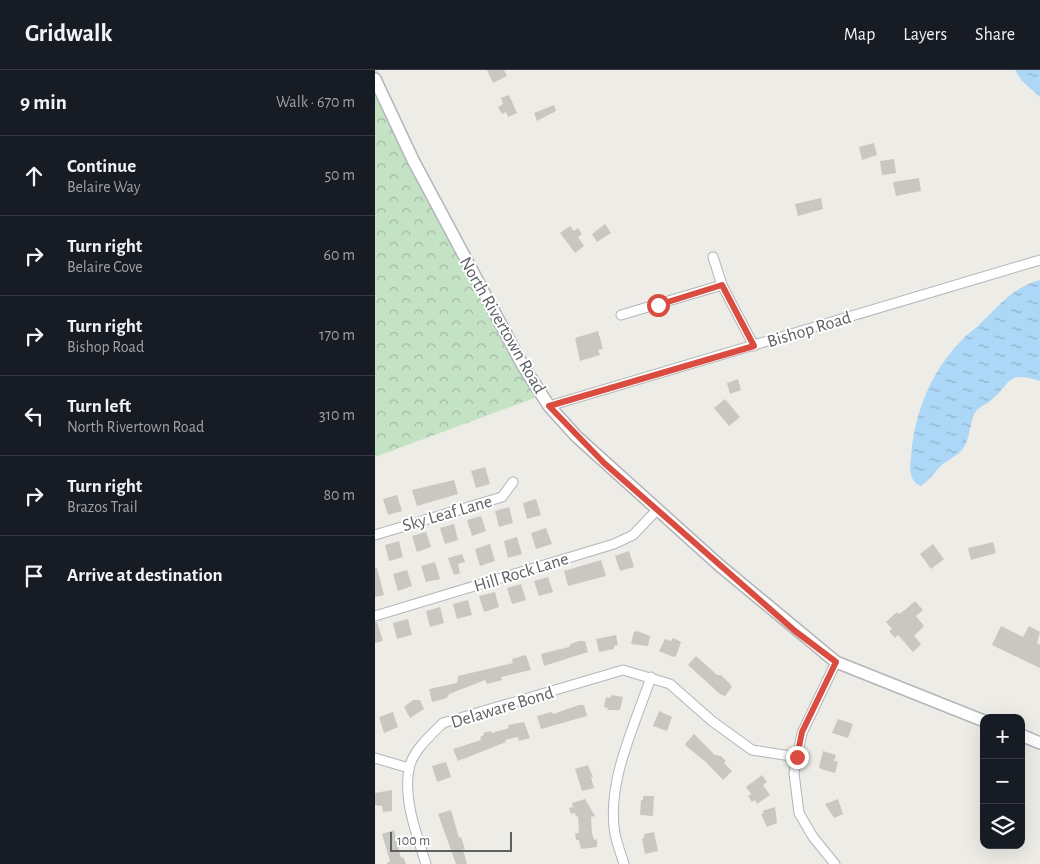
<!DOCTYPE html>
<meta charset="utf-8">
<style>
body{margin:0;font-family:"Alegreya Sans",sans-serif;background:#20242c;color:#f1f3f6}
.controls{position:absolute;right:15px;bottom:15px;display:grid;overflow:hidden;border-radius:10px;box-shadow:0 5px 20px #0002}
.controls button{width:45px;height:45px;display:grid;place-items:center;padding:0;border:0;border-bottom:1px solid #363941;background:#171b24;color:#f1f3f6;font:25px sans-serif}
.scale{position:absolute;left:15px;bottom:12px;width:122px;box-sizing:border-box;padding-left:5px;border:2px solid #5d6064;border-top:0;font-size:14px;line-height:18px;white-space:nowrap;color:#5d6064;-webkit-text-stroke:4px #fff;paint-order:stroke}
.stop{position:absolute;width:15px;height:15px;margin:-11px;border:4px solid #da4b40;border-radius:50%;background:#fff}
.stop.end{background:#da4b40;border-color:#fff;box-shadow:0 1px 5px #0008}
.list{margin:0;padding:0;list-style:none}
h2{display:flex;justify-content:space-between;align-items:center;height:65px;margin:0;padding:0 20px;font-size:21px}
h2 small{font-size:16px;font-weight:400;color:#9ea1a6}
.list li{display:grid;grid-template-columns:32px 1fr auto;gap:15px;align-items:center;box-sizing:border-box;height:80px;padding:0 20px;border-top:1px solid #363941}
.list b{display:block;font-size:19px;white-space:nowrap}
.list p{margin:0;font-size:16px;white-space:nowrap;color:#9ea1a6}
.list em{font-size:16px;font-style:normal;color:#9ea1a6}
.icon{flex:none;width:28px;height:28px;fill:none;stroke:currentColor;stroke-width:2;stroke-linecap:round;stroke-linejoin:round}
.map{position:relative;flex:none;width:665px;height:794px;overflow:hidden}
header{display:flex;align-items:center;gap:30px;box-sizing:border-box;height:70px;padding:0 25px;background:#171b24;border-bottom:1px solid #363941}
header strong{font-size:24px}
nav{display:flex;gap:28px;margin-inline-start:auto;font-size:18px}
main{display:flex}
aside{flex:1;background:#171b24}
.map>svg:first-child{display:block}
.park{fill:url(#park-crowns)}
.water{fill:url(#water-ripples)}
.building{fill:#cac7c2}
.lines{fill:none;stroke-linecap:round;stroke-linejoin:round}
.minor-casing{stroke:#b3b5b9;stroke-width:11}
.tertiary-casing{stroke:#b3b5b9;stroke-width:14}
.minor{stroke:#fff;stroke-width:9}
.tertiary{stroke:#fff;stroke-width:11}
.route{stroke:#da4b40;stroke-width:6}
.labels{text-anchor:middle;stroke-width:4;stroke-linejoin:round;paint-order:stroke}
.street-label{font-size:18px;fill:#5d6064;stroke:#fff}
</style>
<header>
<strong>Gridwalk</strong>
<nav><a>Map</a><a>Layers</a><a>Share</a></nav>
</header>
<main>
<aside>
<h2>9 min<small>Walk · 670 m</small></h2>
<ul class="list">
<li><svg class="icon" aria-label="ahead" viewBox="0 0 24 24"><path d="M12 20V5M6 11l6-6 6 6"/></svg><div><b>Continue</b><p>Belaire Way</p></div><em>50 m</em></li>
<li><svg class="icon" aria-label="right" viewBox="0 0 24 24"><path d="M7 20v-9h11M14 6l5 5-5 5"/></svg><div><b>Turn right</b><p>Belaire Cove</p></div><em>60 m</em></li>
<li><svg class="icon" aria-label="right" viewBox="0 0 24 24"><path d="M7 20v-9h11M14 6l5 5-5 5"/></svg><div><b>Turn right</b><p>Bishop Road</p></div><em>170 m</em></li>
<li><svg class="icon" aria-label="left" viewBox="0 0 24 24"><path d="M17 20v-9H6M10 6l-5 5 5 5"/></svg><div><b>Turn left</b><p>North Rivertown Road</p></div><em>310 m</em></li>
<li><svg class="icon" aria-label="right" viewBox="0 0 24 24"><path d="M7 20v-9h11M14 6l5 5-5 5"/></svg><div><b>Turn right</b><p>Brazos Trail</p></div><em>80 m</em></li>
<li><svg class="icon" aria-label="arrive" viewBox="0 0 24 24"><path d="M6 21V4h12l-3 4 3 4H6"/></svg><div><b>Arrive at destination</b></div></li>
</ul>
</aside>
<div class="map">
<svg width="665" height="794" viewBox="0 0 665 794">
<defs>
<pattern id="park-crowns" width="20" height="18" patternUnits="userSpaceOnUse" patternTransform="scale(1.25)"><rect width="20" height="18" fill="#c4e3c4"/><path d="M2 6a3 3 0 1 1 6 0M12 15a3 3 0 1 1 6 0" fill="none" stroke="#a2bba3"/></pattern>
<pattern id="water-ripples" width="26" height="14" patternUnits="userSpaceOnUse" patternTransform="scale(1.25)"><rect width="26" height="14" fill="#acd7f7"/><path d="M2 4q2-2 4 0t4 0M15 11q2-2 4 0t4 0" fill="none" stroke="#8fb2cc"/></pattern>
</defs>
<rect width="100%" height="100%" fill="#eeece6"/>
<path class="park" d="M0 0 3 1 74 166 162 327 0 387Z"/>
<g class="water">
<path d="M640 0H665V27L647 11Z"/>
<path d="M665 210V311C630 300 637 314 614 332 608 336 603 337 599 344 595 354 595 367 589 377 584 385 576 388 568 394 560 401 555 410 546 416 533 411 535 398 536 387 539 344 556 301 587 270 592 264 599 260 604 255 623 237 639 216 665 210Z"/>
</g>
<g class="building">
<path d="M112 0H129L132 6 118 13Z"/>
<path d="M134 25 142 43 133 47 131 42 127 44 123 37 128 34 126 28Z"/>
<path d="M179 35 181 41 162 51 159 43Z"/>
<path d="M499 73 502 85 487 90 484 77Z"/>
<path d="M519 89 521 103 507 105 505 91Z"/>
<path d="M544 108 546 121 521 126 518 112Z"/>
<path d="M446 128 448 139 423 146 420 134Z"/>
<path d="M230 154 236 163 222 172 217 164Z"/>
<path d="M195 156 199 161 203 158 207 164 203 167 209 176 200 183 185 163Z"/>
<path d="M223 261 228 279 223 280 225 285 205 291 200 268Z"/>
<path d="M363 309 366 320 355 324 352 313Z"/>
<path d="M350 329 365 347 354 356 339 338Z"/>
<path d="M110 397 115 414 101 418 96 401Z"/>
<path d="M79 410 83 424 42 436 37 420Z"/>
<path d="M22 425 27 441 13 445 8 429Z"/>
<path d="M161 429 166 445 152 449 148 433Z"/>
<path d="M134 437 138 453 124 457 120 441Z"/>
<path d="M106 446 111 461 97 466 92 450Z"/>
<path d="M79 454 83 470 70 474 65 458Z"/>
<path d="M171 458 177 474 161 479 156 463Z"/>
<path d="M51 462 56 477 42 482 37 466Z"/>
<path d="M142 467 147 484 133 488 129 471Z"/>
<path d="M24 471 28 487 14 491 10 475Z"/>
<path d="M618 472 621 483 596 490 593 478Z"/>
<path d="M115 474 120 491 105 496 100 479Z"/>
<path d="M558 474 569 489 556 499 545 484Z"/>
<path d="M254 481 259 497 245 501 240 486Z"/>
<path d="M87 484 90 492 83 494 85 503 79 505 73 488Z"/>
<path d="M226 490 231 506 193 516 189 501Z"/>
<path d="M60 492 65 509 51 512 46 496Z"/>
<path d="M0 498H2L9 525 0 527Z"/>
<path d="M32 500 37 516 23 521 18 504Z"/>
<path d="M173 507 178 522 164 526 159 511Z"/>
<path d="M146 514 151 530 137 534 132 518Z"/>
<path d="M120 522 124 537 109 542 104 526Z"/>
<path d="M93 530 97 545 82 549 78 534Z"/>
<path d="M540 531 548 540 541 546 549 556 539 566 546 574 538 582 523 565 520 568 514 561 517 559 511 552 522 542 524 544 530 540Z"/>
<path d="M65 537 69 553 55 557 51 541Z"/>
<path d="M33 549 37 565 22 569 18 553Z"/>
<path d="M0 552H2L8 571 0 573Z"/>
<path d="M626 556 648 567 654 556 665 562 662 573 665 575V598L617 575Z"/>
<path d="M262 561 275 566 273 576 256 574 259 562Z"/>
<path d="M241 565 243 575 239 576V579L224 582 221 569Z"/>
<path d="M298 568 306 572 301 586 298 587 284 581 290 569 296 571Z"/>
<path d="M204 571H210L213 582 169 596 166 584 194 577 196 574Z"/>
<path d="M151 585 156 600 126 607 127 610 112 614 110 610 74 624 72 628 57 632 54 619 82 613 83 606 138 593 137 589Z"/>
<path d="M321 586 342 605H346L355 614 357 617 350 626 345 624 313 595Z"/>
<path d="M237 625 248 627 245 640H232L233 638 229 637 231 627 235 628Z"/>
<path d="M38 630H45L49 639 35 648 29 637Z"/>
<path d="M204 635H209L212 646 166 659 162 646 177 642 178 644Z"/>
<path d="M284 641 297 647 292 661 278 656Z"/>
<path d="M18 642 23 657 9 663 4 647Z"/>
<path d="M463 649 478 654 473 668 457 663Z"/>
<path d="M149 652 155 668 144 671 143 667 130 670 131 672 83 691 78 679 106 670 105 667 109 665 108 663 116 661 117 663 134 658 133 655Z"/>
<path d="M319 664 340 685 346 686 351 691 349 693 357 701 348 710 332 693 311 676 310 674Z"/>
<path d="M448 681 461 685 459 691 463 692 460 703 446 699 444 697Z"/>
<path d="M71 692 76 707 62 712 57 696Z"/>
<path d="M213 695 218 707H216L219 718 207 721 200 699Z"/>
<path d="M387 705 392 712 388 715 395 725 382 734 380 730 377 732 373 726 376 724 371 717Z"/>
<path d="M17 720V741L8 742 7 736 0 735V723Z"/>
<path d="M268 726H279L278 746 265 745 266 730H268Z"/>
<path d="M210 729 220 746 216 747 217 763 219 770 222 769V777L206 779 204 770H201L200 763H204L203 746 201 747 200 743 196 744 194 738 198 737 197 733Z"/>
<path d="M463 729 468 744 459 748 450 734Z"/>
<path d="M400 737 402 753 392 757 386 744 389 743 387 741Z"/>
<path d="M76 740 84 768 86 767 90 779H88L92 794H81L63 744Z"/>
<path d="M19 760 26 788 28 787 31 794H11L15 791 7 764Z"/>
<path d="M279 762 283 781 270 784 267 769 269 768V764Z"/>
</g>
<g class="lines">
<g class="minor-casing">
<g id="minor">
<path d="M338 187 347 215 379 276"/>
<path d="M246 245 347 215"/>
<path d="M174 336 665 190"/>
<path d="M0 465 127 427 138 412"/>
<path d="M0 546 239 474 258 465 282 440"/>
<path d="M0 688 34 698"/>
<path d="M51 794C42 765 28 730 34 699 37 681 56 665 68 653L248 600 295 614 337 651 377 680 422 687"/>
<path d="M249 794C246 784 242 774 240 764 231 712 260 655 276 607"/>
<path d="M460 794 438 767 424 743 419 703 427 663 461 592"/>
</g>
</g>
<g class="tertiary-casing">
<g id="tertiary">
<path d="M0 9 38 90 148 296 174 336 201 366 344 495 461 592 609 651"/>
<path d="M646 665 665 673"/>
</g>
</g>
<use href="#minor" class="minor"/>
<use href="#tertiary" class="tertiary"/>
</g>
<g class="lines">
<path class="route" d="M283 235 347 215 379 276 174 336 229 393 420 561 461 592 427 662 422 687"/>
</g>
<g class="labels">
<g class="street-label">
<text transform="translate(128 255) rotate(60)" y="6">North Rivertown Road</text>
<text transform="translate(434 259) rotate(-17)" y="6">Bishop Road</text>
<text transform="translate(72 443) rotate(-16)" y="6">Sky Leaf Lane</text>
<text transform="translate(146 502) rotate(-17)" y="6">Hill Rock Lane</text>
<text transform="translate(127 637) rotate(-17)" y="6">Delaware Bond</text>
</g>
</g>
</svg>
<div class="controls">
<button>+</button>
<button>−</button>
<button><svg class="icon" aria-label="layers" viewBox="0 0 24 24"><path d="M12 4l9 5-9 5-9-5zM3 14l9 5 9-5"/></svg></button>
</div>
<div class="scale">100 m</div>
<div class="stop" style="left:283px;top:235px"></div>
<div class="stop end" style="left:422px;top:687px"></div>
</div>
</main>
